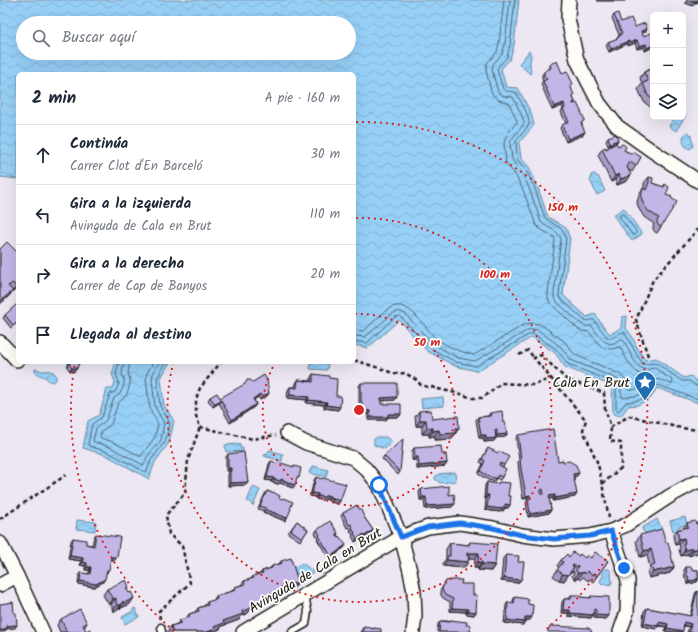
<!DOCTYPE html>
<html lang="es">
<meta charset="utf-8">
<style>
body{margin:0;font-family:Kalam,sans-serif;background:#f2f2f3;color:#1f2937}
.controls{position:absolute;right:12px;top:12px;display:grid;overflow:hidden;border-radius:6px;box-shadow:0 4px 16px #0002}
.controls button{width:36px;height:36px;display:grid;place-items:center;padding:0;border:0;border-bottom:1px solid #e0e1e3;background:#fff;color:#1f2937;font:20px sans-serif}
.stop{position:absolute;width:12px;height:12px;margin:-9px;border:3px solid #1a73e8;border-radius:50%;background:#fff}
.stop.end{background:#1a73e8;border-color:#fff;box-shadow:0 1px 4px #0008}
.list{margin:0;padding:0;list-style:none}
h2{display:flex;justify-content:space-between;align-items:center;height:52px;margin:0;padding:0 16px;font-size:17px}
h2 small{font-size:13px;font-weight:400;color:#747a83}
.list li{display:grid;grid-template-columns:26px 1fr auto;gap:12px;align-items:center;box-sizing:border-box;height:60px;padding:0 16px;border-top:1px solid #e0e1e3}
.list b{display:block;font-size:15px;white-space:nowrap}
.list p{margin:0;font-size:13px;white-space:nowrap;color:#747a83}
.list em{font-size:13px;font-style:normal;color:#747a83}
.icon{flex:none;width:22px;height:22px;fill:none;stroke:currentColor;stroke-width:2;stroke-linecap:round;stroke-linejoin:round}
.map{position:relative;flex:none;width:698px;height:632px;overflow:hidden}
.search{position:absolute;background:#fff;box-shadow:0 4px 16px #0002;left:16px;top:16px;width:340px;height:44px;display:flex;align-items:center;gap:10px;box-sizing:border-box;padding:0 14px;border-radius:22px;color:#747a83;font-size:15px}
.panel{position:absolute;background:#fff;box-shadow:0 4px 16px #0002;left:16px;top:72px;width:340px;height:292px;border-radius:6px}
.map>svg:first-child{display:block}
.water{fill:url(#water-waves);stroke:#66889f;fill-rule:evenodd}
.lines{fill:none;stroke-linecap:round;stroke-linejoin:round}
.shore{stroke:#4d6474;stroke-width:1}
.lane-casing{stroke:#1c1c1c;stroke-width:9}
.street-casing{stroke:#1c1c1c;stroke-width:16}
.path{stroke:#1c1c1c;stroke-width:2.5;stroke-dasharray:4 3;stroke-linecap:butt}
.lane{stroke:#fdfcf7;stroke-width:6}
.street{stroke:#fdfcf7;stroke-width:13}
.wall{fill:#a89cc6;stroke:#1c1c1c}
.shaded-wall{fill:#887fa1;stroke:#1c1c1c}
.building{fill:#c3b5e6;stroke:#1c1c1c;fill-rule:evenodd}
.route{stroke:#1a73e8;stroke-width:5}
.ring{fill:none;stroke:#d62828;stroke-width:2;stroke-dasharray:2 4}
.labels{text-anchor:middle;stroke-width:3.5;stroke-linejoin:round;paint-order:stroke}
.poi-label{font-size:14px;fill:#1c1c1c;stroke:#fdfcf7;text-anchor:end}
.street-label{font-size:14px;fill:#1c1c1c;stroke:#fdfcf7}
.centre{fill:#d62828;stroke:#fdfcf7;stroke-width:2}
.ring-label{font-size:12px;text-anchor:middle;font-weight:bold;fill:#d62828;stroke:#fdfcf7;stroke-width:3.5;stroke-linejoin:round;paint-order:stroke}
</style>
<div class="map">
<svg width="698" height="632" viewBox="0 0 698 632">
<defs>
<pattern id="water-waves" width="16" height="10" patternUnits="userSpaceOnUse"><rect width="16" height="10" fill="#97d0f7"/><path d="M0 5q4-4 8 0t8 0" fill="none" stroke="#82b2d3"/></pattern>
</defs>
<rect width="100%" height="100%" fill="#ece7f2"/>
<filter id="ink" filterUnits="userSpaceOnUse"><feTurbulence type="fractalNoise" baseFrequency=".025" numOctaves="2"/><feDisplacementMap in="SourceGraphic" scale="8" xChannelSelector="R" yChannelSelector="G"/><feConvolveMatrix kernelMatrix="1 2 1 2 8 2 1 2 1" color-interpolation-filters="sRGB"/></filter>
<g filter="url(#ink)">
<g class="water">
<path d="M0 0H519L514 45 510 59 501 69 506 87 518 88 531 113 534 125 519 143 521 158 529 167 537 185 548 217 566 228 570 239 563 295 587 317 595 314 601 323 610 334 621 328 622 317 627 316 626 328 632 336 638 349 645 360 656 358 684 378 691 376 698 383V403L657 388 651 398 638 405 628 406 621 416 613 414 612 386 565 367 555 353 532 337 477 371 455 366 427 351 399 320 368 348 354 345V74H18V179L0 177ZM23 23H349V53H23Z"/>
<path d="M529 51C533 58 530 57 530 64 530 68 532 69 530 74L519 64Z"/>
<path d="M683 113 686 115 676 131 669 126 675 117H683Z"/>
<path d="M688 132 691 135C691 140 696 146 690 149 682 147 680 135 688 132Z"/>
<path d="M593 174H595L597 177 598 176 605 191 597 195 590 180 591 179V175Z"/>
<path d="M624 208 642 234 632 241 613 215Z"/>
<path d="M116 362H170L161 378 164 405 174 421 169 443 155 462 149 479 106 455 83 448 88 421 99 415 107 389H113L115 382 112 374Z"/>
<path d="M311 362 328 363 327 370 310 369Z"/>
<path d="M35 369H37L41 371C47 371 52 369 56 375V380L52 382 49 381 45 377C41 375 38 376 35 371Z"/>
<path d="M443 397 444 406 422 408 421 399Z"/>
<path d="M377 437H386L392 442 385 449 374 445V439Z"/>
<path d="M240 444V448H243V451L226 452 225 445Z"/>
<path d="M269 450 283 454 282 461 264 456 265 454 267 455Z"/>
<path d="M313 466 328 470 326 477 309 473 310 470H312Z"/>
<path d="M455 472 456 481 440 483 435 479V477L439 474Z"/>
<path d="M253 487 260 490 253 506 251 505 252 503 247 501Z"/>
<path d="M685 517 687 524 678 527 679 530 673 531 670 521Z"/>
<path d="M657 519 662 529 647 534 645 532 643 531 642 528Z"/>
<path d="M77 520 96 522 95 531 76 529Z"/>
<path d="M302 563 314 572 301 580 293 568Z"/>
<path d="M606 569H609L611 572 612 583 610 585H608L606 583 602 584 600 581 601 579 603 576V571Z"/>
<path d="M135 608 139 617 125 624 122 617 133 611V609Z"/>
</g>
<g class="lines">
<g class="shore">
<path d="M515 0 510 45 507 57 498 67 497 70 503 89 506 91 516 92C521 103 529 113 529 125L516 141 517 159 526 170 534 186 545 218 563 230 566 239 559 294V297L584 320C588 322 591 319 594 320L598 326 608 338C615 339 618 332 624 332 631 342 635 354 643 364H646L656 363 682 381H690L694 385 698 386"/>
<path d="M623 214 636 231V233L634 235 632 234 620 218V215Z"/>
<path d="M354 330 364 331C371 325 384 310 392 307 410 299 425 330 437 339 448 347 461 352 474 355L525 324 532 323 540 324 564 341 575 355 620 374 625 380 628 390C639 391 640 386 646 378L645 376C631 372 627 359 620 347L611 349 603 348 599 344 589 332 582 331 578 329 551 304 548 299V293L555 240 554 237 540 229 536 225 523 190 516 176 509 167 506 163 504 144 505 139 508 133 517 122V121L509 103 499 100 493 95 491 91 486 70 487 63 497 52 499 43 504 0"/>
<path d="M354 336 365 337 392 314C397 311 401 311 405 314L433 344 458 358 475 361 528 330 532 329 538 330 561 347 571 360 617 379C623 385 619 392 623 398 630 396 638 397 644 392 646 389 647 386 649 383 655 376 664 381 671 384L673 383 672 380 655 368C652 368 648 370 645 369 635 369 628 347 623 339 619 339 618 341 614 343 604 346 597 333 592 326H585L581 324 557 302 554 298V293L561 239C558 229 547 229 541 222L529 188 522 173 514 163 512 159 510 143 511 140 524 124V122L522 116 513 97 503 96 498 92 492 70 493 64 502 54 505 44 510 0"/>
<path d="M354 341 367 343 395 317 399 316 402 318 430 348 456 362 476 366 530 334H533L557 350 568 364 614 383 616 386V409L618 411 620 410 626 402C634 401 642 401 648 395 652 391 652 387 657 385L698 399"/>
<path d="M119 362 116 374 119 383 116 391 110 394 102 417 92 424 88 444 89 446 108 452 145 472 147 471 151 460 165 442 170 423 160 406 157 379 165 362"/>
<path d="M124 362 122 374 124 380V385L120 394 114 398 106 420 104 422 96 428 93 441 95 442 110 447 143 465 144 464 147 457 161 440 164 423 155 407 152 379 153 374 159 362"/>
<path d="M130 362 128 373 130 379V384L127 394 124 398 118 403 111 424 102 431 100 437 101 438 113 442 140 456H141L155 437 158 424 150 409 146 379 147 373 153 362"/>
</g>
<g class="lane-casing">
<g id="lane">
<path d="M161 627 162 632"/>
<path d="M292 632 306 624 308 611 305 595"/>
</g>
</g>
<g class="street-casing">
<g id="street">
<path d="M569 0 568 19 577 60 599 103 617 126 651 150 698 181"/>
<path d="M0 342 17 360"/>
<path d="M287 433 306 443 353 458 366 469 379 485 401 537 410 571 414 592 415 616 413 632"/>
<path d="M611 531 628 580 627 612 620 632"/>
<path d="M0 543 17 576 43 632"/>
<path d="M0 585 17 576"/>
<path d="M243 632 401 537 428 527 460 523 493 528 522 535 554 539 590 536 611 531 626 525 670 496 694 483 698 482"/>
</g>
</g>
<g class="path">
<path d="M519 355 528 350 534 358"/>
<path d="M648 356 636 320 653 280 698 229"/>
<path d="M354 360 382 369 395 374 405 373 415 379 421 385 428 387H432L438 389 461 394 472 398H482L492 391 501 383 535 385 551 378"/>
<path d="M200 427 253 439 276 435"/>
<path d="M602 484 621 468V443L610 441 611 427"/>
<path d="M609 518 598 464 583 430 586 420 534 358 541 355 566 379 604 393 605 409 611 427 629 416 681 428 698 430"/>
<path d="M0 519 66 475"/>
<path d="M160 619 159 611 190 583 182 546 169 534 166 515 185 493 188 460 200 427 196 416V399L200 388 221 362"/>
</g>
<use href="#lane" class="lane"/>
<use href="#street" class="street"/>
</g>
<g class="wall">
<path d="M614 15 621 22 645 32 642 33 643 36 653 39V47L645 51 644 47 637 49 635 43 628 46 627 44 609 52 606 45 608 42 617 39 619 35 612 18Z"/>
<path d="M550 64 562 73 571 87 573 97 575 102 573 104 582 124 583 135 566 142 560 128 562 125 566 124 561 112 563 109 562 106 552 110 541 84 543 81 542 79V75L544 72 549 69 548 67Z"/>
<path d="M653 68V109L644 102 638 89 642 84 640 78 644 72Z"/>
<path d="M608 137 618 140 616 143 608 146 606 140Z"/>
<path d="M618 146 631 154 641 157 632 172 629 170 627 181 617 185 615 180 611 182 598 155 602 149Z"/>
<path d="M649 177 652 183 663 187 665 184 666 195 661 227 657 233 655 232 653 229V227L654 224 644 217 639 209 637 203 639 194 643 188 644 189V183Z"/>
<path d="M0 249 18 253V287L12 293V292L8 297 0 304Z"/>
<path d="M5 315 18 322 11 328 3 318Z"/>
<path d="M69 362H79L77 368 75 371H70L67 367Z"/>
<path d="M313 374 329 378 336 396 338 410 324 408V405L306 403 307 400 287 398 288 390 290 387H295L296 383 298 380 311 381V377Z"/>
<path d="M361 383 395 400 381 401V404L401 414 399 417H388L386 420H368V414L360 413V405H359V386Z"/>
<path d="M269 393 267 396 260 400 258 397 254 400 256 404 254 407 230 423 219 403 213 407 208 400 210 397 220 398Z"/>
<path d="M419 411 432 419 456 432 452 439 435 440V436L429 437V434H422V426H416L415 417Z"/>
<path d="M490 413 503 422 507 434 505 437H496L494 441 484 442 483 438H479L476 420 478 417 488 416Z"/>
<path d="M518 435 558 461 563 462 577 476H574L575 497 553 501V498L549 499 551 510 549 513 528 517 526 502 528 500 527 498 523 499 519 472 518 462 519 460 516 438Z"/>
<path d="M414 448 442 454 447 463 445 466 417 469 416 460H412V451Z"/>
<path d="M488 448 504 465 503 467 502 477 500 480 496 478 494 482 491 480 490 481 478 474 483 464 480 462Z"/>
<path d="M228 454 248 482 246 485 228 486V474L229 473V471H226V457Z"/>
<path d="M384 456 400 472 398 475 382 459Z"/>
<path d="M271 461 293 488 287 486H288L280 483 278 484 271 482V481L265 480 269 464Z"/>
<path d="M316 477 340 501 338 504 331 502H332L327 500 328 499H324L323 500 316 499V497L310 496 314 480Z"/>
<path d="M487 482 497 484 499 482 508 496 510 505 508 508H505L503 511H500V512L485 510 486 498H484L485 485Z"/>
<path d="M421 489 449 495 455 504 452 507 425 509 424 500H420L419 492Z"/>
<path d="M267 491 272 493 279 498 290 509 285 521 263 512 264 511 258 509 265 494Z"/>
<path d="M343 513 364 517 373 530 371 533 363 539 362 537 355 542 352 536 353 535 350 531 351 530 349 527 347 528 341 516Z"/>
<path d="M297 521 308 530 300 541 288 533Z"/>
<path d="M687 523 696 524 698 523V553L690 555 689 556 688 554 681 556 679 550 680 547 679 544 675 545 673 536 677 530 683 528Z"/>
<path d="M317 530 338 533 337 535 344 548 340 550 338 553 329 559 317 539 318 538 315 533Z"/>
<path d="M96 534 115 560H110L107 573H106L103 582 94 587 78 584 79 576 81 573 89 574V570H85V566L80 565 81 561 68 559 71 541 73 538 86 544 92 545 94 537Z"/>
<path d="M640 535 666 543 674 567 670 573 649 578 647 571 650 568 647 555 640 557 636 541Z"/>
<path d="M470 542 495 565 491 571 478 570V568H474L475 559H468V562L464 568 443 566V562L446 559V549L450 543 468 545Z"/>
<path d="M506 555 518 562 522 578 518 583 501 581 503 558Z"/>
<path d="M579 556 585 558H591L608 561 593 582 589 579 588 581 583 577 580 580 578 578 576 579H574L572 576 574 572 573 571 572 573 570 572 564 581 559 580 553 576 559 568 557 566 561 560 569 557Z"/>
<path d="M281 561 298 582 294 588 286 590 285 593 277 595 275 598 268 601 266 603 258 606 257 608 250 610 247 614 241 616 239 620 222 626 220 629 213 632H167L171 626 177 624 180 620 186 618 189 614 195 612 198 608 204 606 207 602 213 601 216 596 232 591 235 587 241 585 244 581 251 579 253 576 260 574 262 571 269 569 272 566 279 564Z"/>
<path d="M686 567 692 570H698V580L697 582H695L694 583 687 584 686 579H685L684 570Z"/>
<path d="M446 581 461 584 473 595 476 612 474 615 466 614V612L450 611V602L443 598 441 595 440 591Z"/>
<path d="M129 587 127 589 130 604 119 609V608L117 611H113L112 609V606L111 604 109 605 103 595 107 589Z"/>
<path d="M697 591 698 632H687L689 627 684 626 682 632H670L665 631 666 627 658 626 656 629 642 626 644 611 647 608 690 616 695 594Z"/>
<path d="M571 595 580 597 590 598 591 596 609 616 606 619 594 618V613L591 618 568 616V613H561L562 602 564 599H569V598Z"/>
<path d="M515 597 528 604 530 620H525V622L523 625 504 623 506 605 508 602 513 603V600Z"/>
<path d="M61 619 87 623 84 628 86 631 91 632H60L57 625Z"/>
<path d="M450 620 466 625 471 632H437L438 624 440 621H449Z"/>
<path d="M364 626 373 629 374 628 381 632H360Z"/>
</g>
<g class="shaded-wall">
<path d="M598 0H626L625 1H597Z"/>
<path d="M687 0 696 2 693 6 685 3Z"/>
<path d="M696 0H698V3L694 2Z"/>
<path d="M647 29 645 32 639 34 641 31Z"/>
<path d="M637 40 635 43 628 46 630 43Z"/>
<path d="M629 41 627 44 609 52 611 49Z"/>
<path d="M646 44 644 47 637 49 639 46Z"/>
<path d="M653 45V47L645 51 647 48Z"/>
<path d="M564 103 562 106 552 110 554 107Z"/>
<path d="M585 132 583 135 566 142 568 139Z"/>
<path d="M618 140 616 143 608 146 610 143Z"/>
<path d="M619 174 615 180 611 182 615 176Z"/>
<path d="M631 175 627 181 617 185 621 179Z"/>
<path d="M18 285V287L12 293 16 287Z"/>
<path d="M13 291 8 297 0 304V301Z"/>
<path d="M72 368H77L75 371H70Z"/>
<path d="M269 393 267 396 260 400 262 397Z"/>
<path d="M260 394 258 397 251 402 253 399Z"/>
<path d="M290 395 309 397 307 400 287 398Z"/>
<path d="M397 397 395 400 379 401 381 398Z"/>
<path d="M221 400 219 403 213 407 215 404Z"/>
<path d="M308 400 327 402 324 405 306 403Z"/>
<path d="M256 404 254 407 230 423 232 420Z"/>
<path d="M326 405 340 407 338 410 324 408Z"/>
<path d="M362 410 370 411 368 414 360 413Z"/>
<path d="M388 414H401L399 417H386Z"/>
<path d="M370 417H388L386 420H368Z"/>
<path d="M420 420H426L422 426H416Z"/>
<path d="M427 428H433L429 434H422Z"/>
<path d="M456 428H459L452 439 435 440 440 434Z"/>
<path d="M439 430 435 436 429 437 433 431Z"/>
<path d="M507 434 505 437 495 438 497 435Z"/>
<path d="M481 435H486L483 438H479Z"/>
<path d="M496 438 494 441 484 442 486 439Z"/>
<path d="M415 457H418L416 460H412Z"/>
<path d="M447 463 445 466 417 469 419 466Z"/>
<path d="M228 468H231L229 471H226Z"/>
<path d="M579 473 577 476 571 477 573 474Z"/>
<path d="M267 477 274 478 271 481 265 480Z"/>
<path d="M273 479H281L290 483 288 486 280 483 278 484 271 482Z"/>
<path d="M248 482 246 485 228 486 230 483Z"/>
<path d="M289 483 295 485 293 488 287 486Z"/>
<path d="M312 493 318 494 316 497 310 496Z"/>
<path d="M577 494 575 497 553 501 555 498Z"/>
<path d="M326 495 330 496 328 499H324L323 500 316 499 318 496Z"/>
<path d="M486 495H489L486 498H484Z"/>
<path d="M530 495 527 498 523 499 526 496Z"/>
<path d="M555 495 553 498 547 499 549 496Z"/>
<path d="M329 497 334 498 332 502 327 500Z"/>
<path d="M422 497H426L424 500H420Z"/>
<path d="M334 499 340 501 338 504 331 502Z"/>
<path d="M455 504 452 507 425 509 427 506Z"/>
<path d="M505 504 510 505 508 508 503 507Z"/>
<path d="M487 507 502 508H505L503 511H500V512L485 510Z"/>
<path d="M265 509 287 518 285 521 263 512Z"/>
<path d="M551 510 549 513 528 517 530 514Z"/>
<path d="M373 530 371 533 363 539 365 536Z"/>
<path d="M364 534 362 537 355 542 357 539Z"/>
<path d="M684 538 679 544 675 545 679 539Z"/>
<path d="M346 545 344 548 337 552 340 549Z"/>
<path d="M693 548 688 554 681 556 685 550Z"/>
<path d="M698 548V553L689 556 693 550Z"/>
<path d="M651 549 647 555 640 557 644 551Z"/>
<path d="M340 550 338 553 329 559 331 556Z"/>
<path d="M467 553H479L475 559H463Z"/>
<path d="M70 556 83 558 81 561 68 559Z"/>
<path d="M111 557H117L115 560H109Z"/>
<path d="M447 560 468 562 464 568 443 566Z"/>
<path d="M83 562 87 563 85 566 80 565Z"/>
<path d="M478 562H482L478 568H474Z"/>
<path d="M482 564 495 565 491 571 478 570Z"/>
<path d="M87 567H91L89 570H85Z"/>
<path d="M574 567 564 581 559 580 563 574Z"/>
<path d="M674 567 670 573 649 578 653 572Z"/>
<path d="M583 572 578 578 576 579H574L578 573Z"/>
<path d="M504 578H522L518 583 501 581Z"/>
<path d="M105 579 103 582 94 587 78 584 80 581Z"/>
<path d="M696 579H698V580L697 582H695L694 583 687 584 689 581Z"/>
<path d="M298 582 294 588 286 590 285 593 277 595 275 598 268 601 266 603 258 606 257 608 250 610 247 614 241 616 239 620 222 626 220 629 213 632H207L223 621 242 611 251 605 288 585Z"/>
<path d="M116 598 111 604 109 605 113 599Z"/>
<path d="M134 598 130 604 119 609 124 603Z"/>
<path d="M117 605H121L117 611H113Z"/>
<path d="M452 608 468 609 466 612 450 611Z"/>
<path d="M563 610H570L568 613H561Z"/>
<path d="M468 611 476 612 474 615 466 614Z"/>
<path d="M570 613 593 615 591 618 568 616Z"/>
<path d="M596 615 609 616 606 619 594 618Z"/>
<path d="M525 617H532L530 620H523Z"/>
<path d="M507 620 525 622 523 625 504 623Z"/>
<path d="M659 622 668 624 666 627 656 625Z"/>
<path d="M684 622 691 624 689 627 682 625Z"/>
<path d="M644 623 658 626 656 629 642 626Z"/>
<path d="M17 625 15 628 7 629 4 632H0V630L7 626Z"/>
<path d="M667 628 683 631 682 632H670L665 631Z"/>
</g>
<g class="building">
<path d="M687 0H696V2Z"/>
<path d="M618 13 621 22 631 18 635 27 645 23 647 29 641 31 643 36 651 33 653 39V45L647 48 646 44 639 46 637 40 630 43 629 41 611 49 608 42 618 38V37L620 36V34L622 33 614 15Z"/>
<path d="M557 61 562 73 567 71 573 84 570 85 574 95H572L575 102 573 103V104L577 103 584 118V121L581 123 585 132 568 139 562 125 569 122 563 109 565 108 564 103 554 107 543 81 547 79 544 76V72L547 69H550L551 67 550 64Z"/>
<path d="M653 68V99L648 96 643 83 648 81 644 72Z"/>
<path d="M616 134 618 140 610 143 608 137Z"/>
<path d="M616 143 618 146 623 144 626 147 624 150 631 154 633 152 641 157 636 166 630 162 627 167 631 175 621 179 619 174 615 176 602 149 605 147 606 149Z"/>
<path d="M649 177 653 178 652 183 664 187 665 184 669 187 666 195 672 197 671 198 677 202 661 227 659 226 657 223V221L659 218 648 211 643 203 641 197 643 188 646 190 649 182Z"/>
<path d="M7 242 18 253V285L16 287 13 283 8 286 13 291 0 301V249Z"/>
<path d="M18 303V321L13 325 5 315Z"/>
<path d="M70 362H79V363L77 368H72L69 364Z"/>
<path d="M313 374 329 376V378L337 379 336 396H341L340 407 326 405 327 402 308 400 309 397 290 395V387L297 388 298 380 313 382Z"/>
<path d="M264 375 267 380 269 393 262 397 260 394 253 399 256 404 232 420 221 400 215 404 210 397 217 393 220 398 245 384 247 380H250L253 382Z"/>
<path d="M361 383H397V397L381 398V404H401V414H388V417H370V411L362 410V402H361Z"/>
<path d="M431 410 432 419 458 416 459 428H456V433L440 434 439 430 433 431V428H427L426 420H420L419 411Z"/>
<path d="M502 411 503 422H505L507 434 497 435V430H495L496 438 486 439V435H481L478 417 491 416 490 413Z"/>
<path d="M553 429 558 461 563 460V462L569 461 576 465 579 473 573 474 577 494 555 498V495L549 496 551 510 530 514 528 499H530V495L526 496 521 469 520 459H521L518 435ZM543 489 544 494H541V490Z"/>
<path d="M403 439 400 472 384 456Z"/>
<path d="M441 446 442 454H446L447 463 419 466 418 457H415L414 448Z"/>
<path d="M488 448 498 453 499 451 509 457 504 465 500 463 499 465 506 469 502 477 498 475 496 479 493 477 492 478 480 471 485 461 482 459Z"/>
<path d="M244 452 248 482 230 483V471H231V468H228V454Z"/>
<path d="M271 461 277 463 278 462 294 467V466L301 468 299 478 297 477 295 485 289 483H290L281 479V481L273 479 274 478 267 477Z"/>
<path d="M316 477 322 479 323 478 346 484 340 501 334 499V498L329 497 330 496 326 495 325 497 318 496V494L312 493Z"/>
<path d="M487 482 498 484 499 482 510 483 508 496H511L510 505 505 504V508H502V509L487 507 489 495H486Z"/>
<path d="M449 486V495L454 494 455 504 427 506 426 497H422L421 489Z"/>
<path d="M267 491 272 493 273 492 280 496 279 498 282 499 283 498 293 502 290 509H291L287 518 265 509 266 508 260 506Z"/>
<path d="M357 505 360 510H361L364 517 373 530 365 536 364 534 357 539 354 533H355L352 528 353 527 351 524 349 525 343 513Z"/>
<path d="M297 521 308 530 302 538 291 530Z"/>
<path d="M330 521 338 533 336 534 338 537 339 536 346 545 340 549V550L331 556 319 536 320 535 317 530Z"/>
<path d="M695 521 696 524 698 523V548L693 550V548L685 550 683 544 685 543 684 538 679 539 677 530 688 527 687 523Z"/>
<path d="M662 529 666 543 668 542 674 567 653 572 651 566 655 565 651 549 644 551 640 535Z"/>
<path d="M96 534 120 537 117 557H111L109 570H107L105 579 96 584 80 581 81 573 90 574 91 567H87V563L83 562V558L70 556 73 538 86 540V544L94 546Z"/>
<path d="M470 542 497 544 495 565 482 564V562H478L479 553H467V556H469L468 562 447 560V556H450V543L469 545Z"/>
<path d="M573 552 579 556 580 554 585 558 587 555 591 558 595 552 608 561 597 576 593 573 592 575 587 571 585 574 583 572 581 573H578L576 570 578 566 577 565 576 567 573 565 572 566 574 567 568 575 563 574 557 570 563 562 561 560 567 554 569 557Z"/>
<path d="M506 555 519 556 518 562H524L522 578 520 580 504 578Z"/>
<path d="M291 558 298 582 288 585 289 587 279 590V592L270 595V597L260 601 261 602 251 605 252 608 242 611 243 614 223 621 224 623 214 627 215 629 207 632H173L171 626 181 623 180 620 190 617 189 614 199 611 198 608 208 605 207 602 217 599 216 596 236 590 235 587 245 584 244 581 254 578 253 576 263 573 262 571 272 568V566L282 563 281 561Z"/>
<path d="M686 567H692V570H698V579H696V580L689 581 688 576H687Z"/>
<path d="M126 580 129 587 126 588 129 593 131 592 134 598 124 603 123 601 121 605H117L116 603V598L113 599 107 589Z"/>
<path d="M452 580H462L461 584H473V595H477L476 612 468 611V609L452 608 453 599 445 595 443 592 442 588 446 581Z"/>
<path d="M697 591 698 592V632H689L691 624 684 622 683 631 667 628 668 624 659 622 658 626 644 623 647 608 691 616Z"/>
<path d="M571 595H580V597L591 598V596L609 597V616L596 615V610L594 609 593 615 570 613V610H563L564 599H571Z"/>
<path d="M515 597 528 599V604L533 605 532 617H525V622L507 620 508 602 514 603Z"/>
<path d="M13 602 14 613H16L17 625 7 626 8 628H5V630H0V604Z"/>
<path d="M80 609 87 623 83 625 86 631 90 629 91 632H67L61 619Z"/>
<path d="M450 620 467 622 466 625H470V631H471V632H439L440 621 450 622Z"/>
<path d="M364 626 370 627V628L374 629V628L381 629V632H363Z"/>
<path d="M552 626 588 628 590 629 592 632H548V630L550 627Z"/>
</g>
</g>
<g class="lines" filter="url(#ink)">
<path class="route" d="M379 485 401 537 428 527 460 523 493 528 522 535 554 539 590 536 611 531 624 568"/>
</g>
<g class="ring">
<path d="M355 314A96 96 0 1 1 275 363"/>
<path d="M356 218A192 192 0 1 1 173 364"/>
<path d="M174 631A288 288 0 0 1 75 362M356 122A288 288 0 0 1 544 631"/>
</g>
<defs>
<g id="sight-pin" transform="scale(1.15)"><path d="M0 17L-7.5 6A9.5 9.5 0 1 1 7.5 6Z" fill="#1f6fb2" stroke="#fdfcf7"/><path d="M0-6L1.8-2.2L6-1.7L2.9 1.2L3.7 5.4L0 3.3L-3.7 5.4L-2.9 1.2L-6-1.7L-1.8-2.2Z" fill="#fff"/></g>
</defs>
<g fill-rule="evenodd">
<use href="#sight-pin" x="645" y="382"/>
</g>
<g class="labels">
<g class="poi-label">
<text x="630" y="387">Cala En Brut</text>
</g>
<g class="street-label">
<text transform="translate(315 570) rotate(-31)" y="5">Avinguda de Cala en Brut</text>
</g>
</g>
<circle cx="359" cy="410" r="6" class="centre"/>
<g class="ring-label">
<text x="563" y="211">150 m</text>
<text x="495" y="278">100 m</text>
<text x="427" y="346">50 m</text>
</g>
</svg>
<div class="controls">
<button>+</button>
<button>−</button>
<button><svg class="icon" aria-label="layers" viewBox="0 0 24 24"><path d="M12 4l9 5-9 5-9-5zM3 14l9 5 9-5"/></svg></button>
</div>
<div class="stop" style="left:379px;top:485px"></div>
<div class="stop end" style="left:624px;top:568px"></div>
<div class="search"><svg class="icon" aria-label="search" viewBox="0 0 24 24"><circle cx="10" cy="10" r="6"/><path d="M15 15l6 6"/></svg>Buscar aquí</div>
<section class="panel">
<h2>2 min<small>A pie · 160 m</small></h2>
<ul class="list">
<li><svg class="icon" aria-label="ahead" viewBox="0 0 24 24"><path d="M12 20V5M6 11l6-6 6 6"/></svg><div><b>Continúa</b><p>Carrer Clot d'En Barceló</p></div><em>30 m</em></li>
<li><svg class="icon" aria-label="left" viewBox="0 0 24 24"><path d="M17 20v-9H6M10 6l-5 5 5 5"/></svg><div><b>Gira a la izquierda</b><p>Avinguda de Cala en Brut</p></div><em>110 m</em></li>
<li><svg class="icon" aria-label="right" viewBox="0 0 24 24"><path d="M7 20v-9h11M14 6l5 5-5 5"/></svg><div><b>Gira a la derecha</b><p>Carrer de Cap de Banyos</p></div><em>20 m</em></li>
<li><svg class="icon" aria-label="arrive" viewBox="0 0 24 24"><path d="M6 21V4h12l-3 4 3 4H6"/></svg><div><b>Llegada al destino</b></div></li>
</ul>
</section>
</div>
